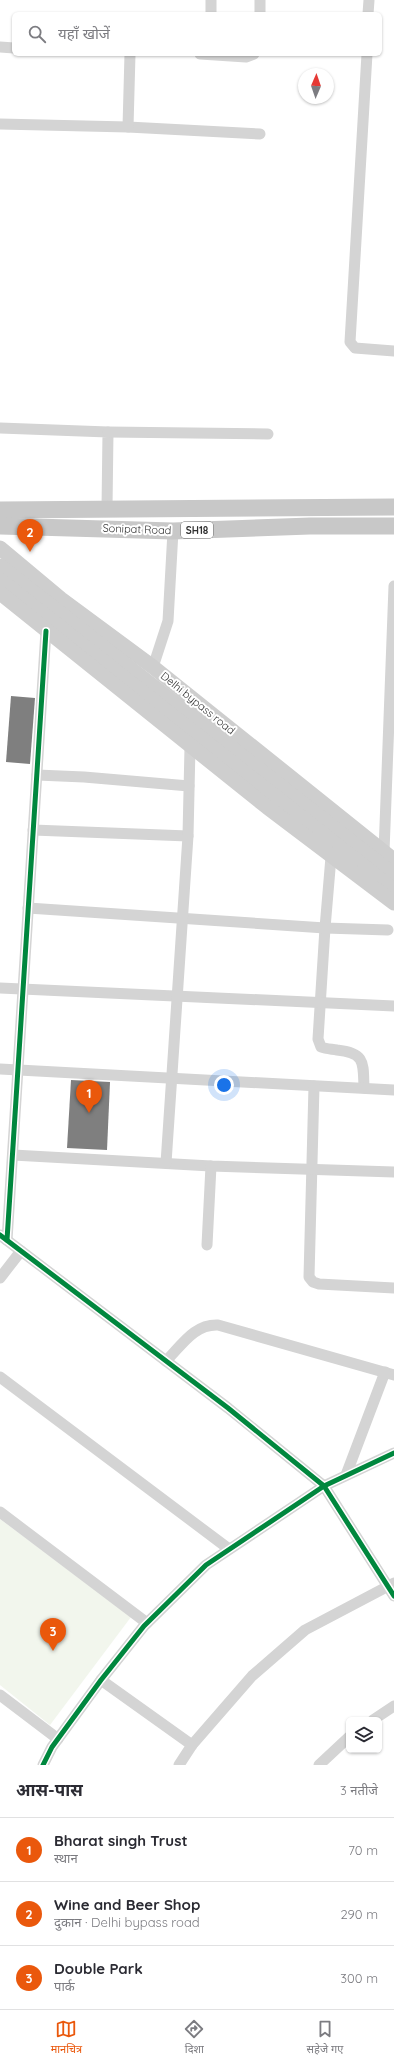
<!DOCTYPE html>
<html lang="hi">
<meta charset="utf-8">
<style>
body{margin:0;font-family:Quicksand,"Noto Sans Devanagari",sans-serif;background:#f7f7f7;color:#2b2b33}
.controls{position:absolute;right:12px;bottom:12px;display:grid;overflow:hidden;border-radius:6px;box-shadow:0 1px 3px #0004}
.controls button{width:36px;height:36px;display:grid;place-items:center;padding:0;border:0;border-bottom:1px solid #e1e1e2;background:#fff;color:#2b2b33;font:20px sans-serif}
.compass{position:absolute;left:298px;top:68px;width:36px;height:36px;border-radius:50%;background:#fff;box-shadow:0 1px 3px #0004;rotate:2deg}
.you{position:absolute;left:224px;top:1085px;width:14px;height:14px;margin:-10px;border:3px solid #fff;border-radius:50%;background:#1a73e8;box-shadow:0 0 0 6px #1a73e833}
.badge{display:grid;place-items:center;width:26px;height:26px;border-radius:50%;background:#ea580c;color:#fff;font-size:13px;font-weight:700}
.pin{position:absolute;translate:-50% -33px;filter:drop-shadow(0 1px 2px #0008)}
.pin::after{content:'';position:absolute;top:21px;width:14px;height:12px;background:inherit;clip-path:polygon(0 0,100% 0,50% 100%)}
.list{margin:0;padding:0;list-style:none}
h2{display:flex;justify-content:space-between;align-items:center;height:52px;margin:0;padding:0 16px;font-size:17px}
h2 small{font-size:13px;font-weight:400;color:#7c7c81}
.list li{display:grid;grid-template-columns:26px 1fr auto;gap:12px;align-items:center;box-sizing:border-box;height:64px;padding:0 16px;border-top:1px solid #e1e1e2}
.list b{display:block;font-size:15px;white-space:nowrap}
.list p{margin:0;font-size:13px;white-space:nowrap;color:#7c7c81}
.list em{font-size:13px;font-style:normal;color:#7c7c81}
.icon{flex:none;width:22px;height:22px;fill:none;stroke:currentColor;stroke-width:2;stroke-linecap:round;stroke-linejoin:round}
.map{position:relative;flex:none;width:394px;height:1765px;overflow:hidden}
.search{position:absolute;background:#fff;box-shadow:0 1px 3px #0004;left:12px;right:12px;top:12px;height:44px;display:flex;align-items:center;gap:10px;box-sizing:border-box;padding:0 14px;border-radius:6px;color:#7c7c81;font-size:15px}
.sheet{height:244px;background:#fff}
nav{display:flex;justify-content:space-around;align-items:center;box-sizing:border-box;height:56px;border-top:1px solid #e1e1e2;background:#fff;font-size:11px;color:#7c7c81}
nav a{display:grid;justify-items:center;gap:2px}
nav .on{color:#ea580c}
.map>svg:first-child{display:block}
.green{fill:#f2f6ed}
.building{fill:#7f7f7f}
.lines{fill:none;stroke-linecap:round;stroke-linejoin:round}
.minor{stroke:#d4d4d4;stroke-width:11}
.secondary{stroke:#cecece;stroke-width:15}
.primary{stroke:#c8c8c8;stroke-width:17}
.cycleway-casing{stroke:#fff;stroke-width:8}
.cycleway{stroke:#00873e;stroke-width:5}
.labels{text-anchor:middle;stroke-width:4;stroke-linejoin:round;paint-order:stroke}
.shield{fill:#fff;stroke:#6e6e6e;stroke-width:1}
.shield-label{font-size:10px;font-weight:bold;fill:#303030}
.street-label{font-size:11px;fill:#303030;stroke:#fff}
</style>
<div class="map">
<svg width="394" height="1765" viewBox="0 0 394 1765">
<rect width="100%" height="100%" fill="#fff"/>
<path class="green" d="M0 1519 131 1617 50 1725 0 1685Z"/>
<g class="building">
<path d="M11 696 35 698 30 764 6 762Z"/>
<path d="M71 1080 110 1082 107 1150 67 1148Z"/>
</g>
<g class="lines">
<g class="minor">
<path d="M211 14V0"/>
<path d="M260 14V0"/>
<path d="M368 14 369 0"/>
<path d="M0 47 14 48"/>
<path d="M200 54 246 57 254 54"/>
<path d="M367 54 350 342 355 348 394 351"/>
<path d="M0 124 128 127 260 134"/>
<path d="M128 127 130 54"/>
<path d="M0 428 108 432 107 508"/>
<path d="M108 432 268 434"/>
<path d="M153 667 168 621 173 531"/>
<path d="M37 775 84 777 189 786"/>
<path d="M33 830 188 836"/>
<path d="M384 852 394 586"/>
<path d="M331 857 325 928 318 1039 321 1047C326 1049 331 1049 337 1050 366 1053 363 1063 364 1088"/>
<path d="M28 908 325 928 388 930"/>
<path d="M0 988 394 1006"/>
<path d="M0 1069 394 1090"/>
<path d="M314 1086 309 1277 313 1282 319 1284 394 1288"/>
<path d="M13 1155 211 1166 394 1172"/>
<path d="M166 1163 188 836 190 747"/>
<path d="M0 1235 228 1408 324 1486 394 1596"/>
<path d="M7 1240 46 631"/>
<path d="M207 1245 211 1166"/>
<path d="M0 1278 21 1251"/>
<path d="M166 1361C182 1345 194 1324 218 1325L394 1375"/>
<path d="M0 1377 229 1549"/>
<path d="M346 1475 385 1372"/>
<path d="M0 1512 147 1623"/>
<path d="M101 1680 192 1745"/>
<path d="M0 1695 58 1739"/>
<path d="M373 1720 394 1706"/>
<path d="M43 1765 52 1747 101 1680 144 1626 206 1565 324 1486 394 1453"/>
<path d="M179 1765 192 1745 252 1676 305 1630 394 1583"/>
<path d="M319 1765 349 1737"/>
</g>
<g class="secondary">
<path d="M0 548 61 599 153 667 394 860"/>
<path d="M0 566 394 875"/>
<path d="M0 580 394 890"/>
<path d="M0 593 267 807 394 903"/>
</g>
<g class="primary">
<path d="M0 510 394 507"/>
<path d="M0 526 173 531 310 526H394"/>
</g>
<g class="cycleway-casing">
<g id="cycleway">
<path d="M0 1235 228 1408 324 1486 394 1596"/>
<path d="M7 1240 46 631"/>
<path d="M43 1765 52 1747 101 1680 144 1626 206 1565 324 1486 394 1453"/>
</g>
</g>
<use href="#cycleway" class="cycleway"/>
</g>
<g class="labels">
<rect class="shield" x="181" y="522" width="32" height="16" rx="3"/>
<g class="shield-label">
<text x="197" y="534">SH18</text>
</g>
<g class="street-label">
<text transform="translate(137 529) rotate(2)" y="4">Sonipat Road</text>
<text transform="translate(198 703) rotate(39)" y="4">Delhi bypass road</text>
</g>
</g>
</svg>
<div class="controls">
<button><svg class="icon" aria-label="layers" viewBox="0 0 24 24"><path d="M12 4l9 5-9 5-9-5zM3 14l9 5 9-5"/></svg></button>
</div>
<svg class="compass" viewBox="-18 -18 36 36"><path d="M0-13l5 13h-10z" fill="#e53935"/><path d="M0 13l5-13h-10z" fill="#7c7c81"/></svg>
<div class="you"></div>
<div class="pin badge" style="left:89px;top:1113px">1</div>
<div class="pin badge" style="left:30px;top:552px">2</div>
<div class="pin badge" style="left:53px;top:1651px">3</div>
<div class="search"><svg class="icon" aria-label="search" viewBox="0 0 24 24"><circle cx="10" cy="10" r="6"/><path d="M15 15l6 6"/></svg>यहाँ खोजें</div>
</div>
<section class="sheet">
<h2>आस-पास<small>3 नतीजे</small></h2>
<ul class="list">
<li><span class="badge">1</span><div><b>Bharat singh Trust</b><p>स्थान</p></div><em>70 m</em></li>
<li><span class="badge">2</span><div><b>Wine and Beer Shop</b><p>दुकान · Delhi bypass road</p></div><em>290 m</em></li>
<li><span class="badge">3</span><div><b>Double Park</b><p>पार्क</p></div><em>300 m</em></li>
</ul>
</section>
<nav>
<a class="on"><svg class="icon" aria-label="map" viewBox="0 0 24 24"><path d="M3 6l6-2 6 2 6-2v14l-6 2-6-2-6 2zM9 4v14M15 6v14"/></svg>मानचित्र</a>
<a><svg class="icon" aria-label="directions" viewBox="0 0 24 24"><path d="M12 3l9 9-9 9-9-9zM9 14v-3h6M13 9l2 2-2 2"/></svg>दिशा</a>
<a><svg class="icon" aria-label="saved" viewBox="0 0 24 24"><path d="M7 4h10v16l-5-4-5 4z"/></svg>सहेजे गए</a>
</nav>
